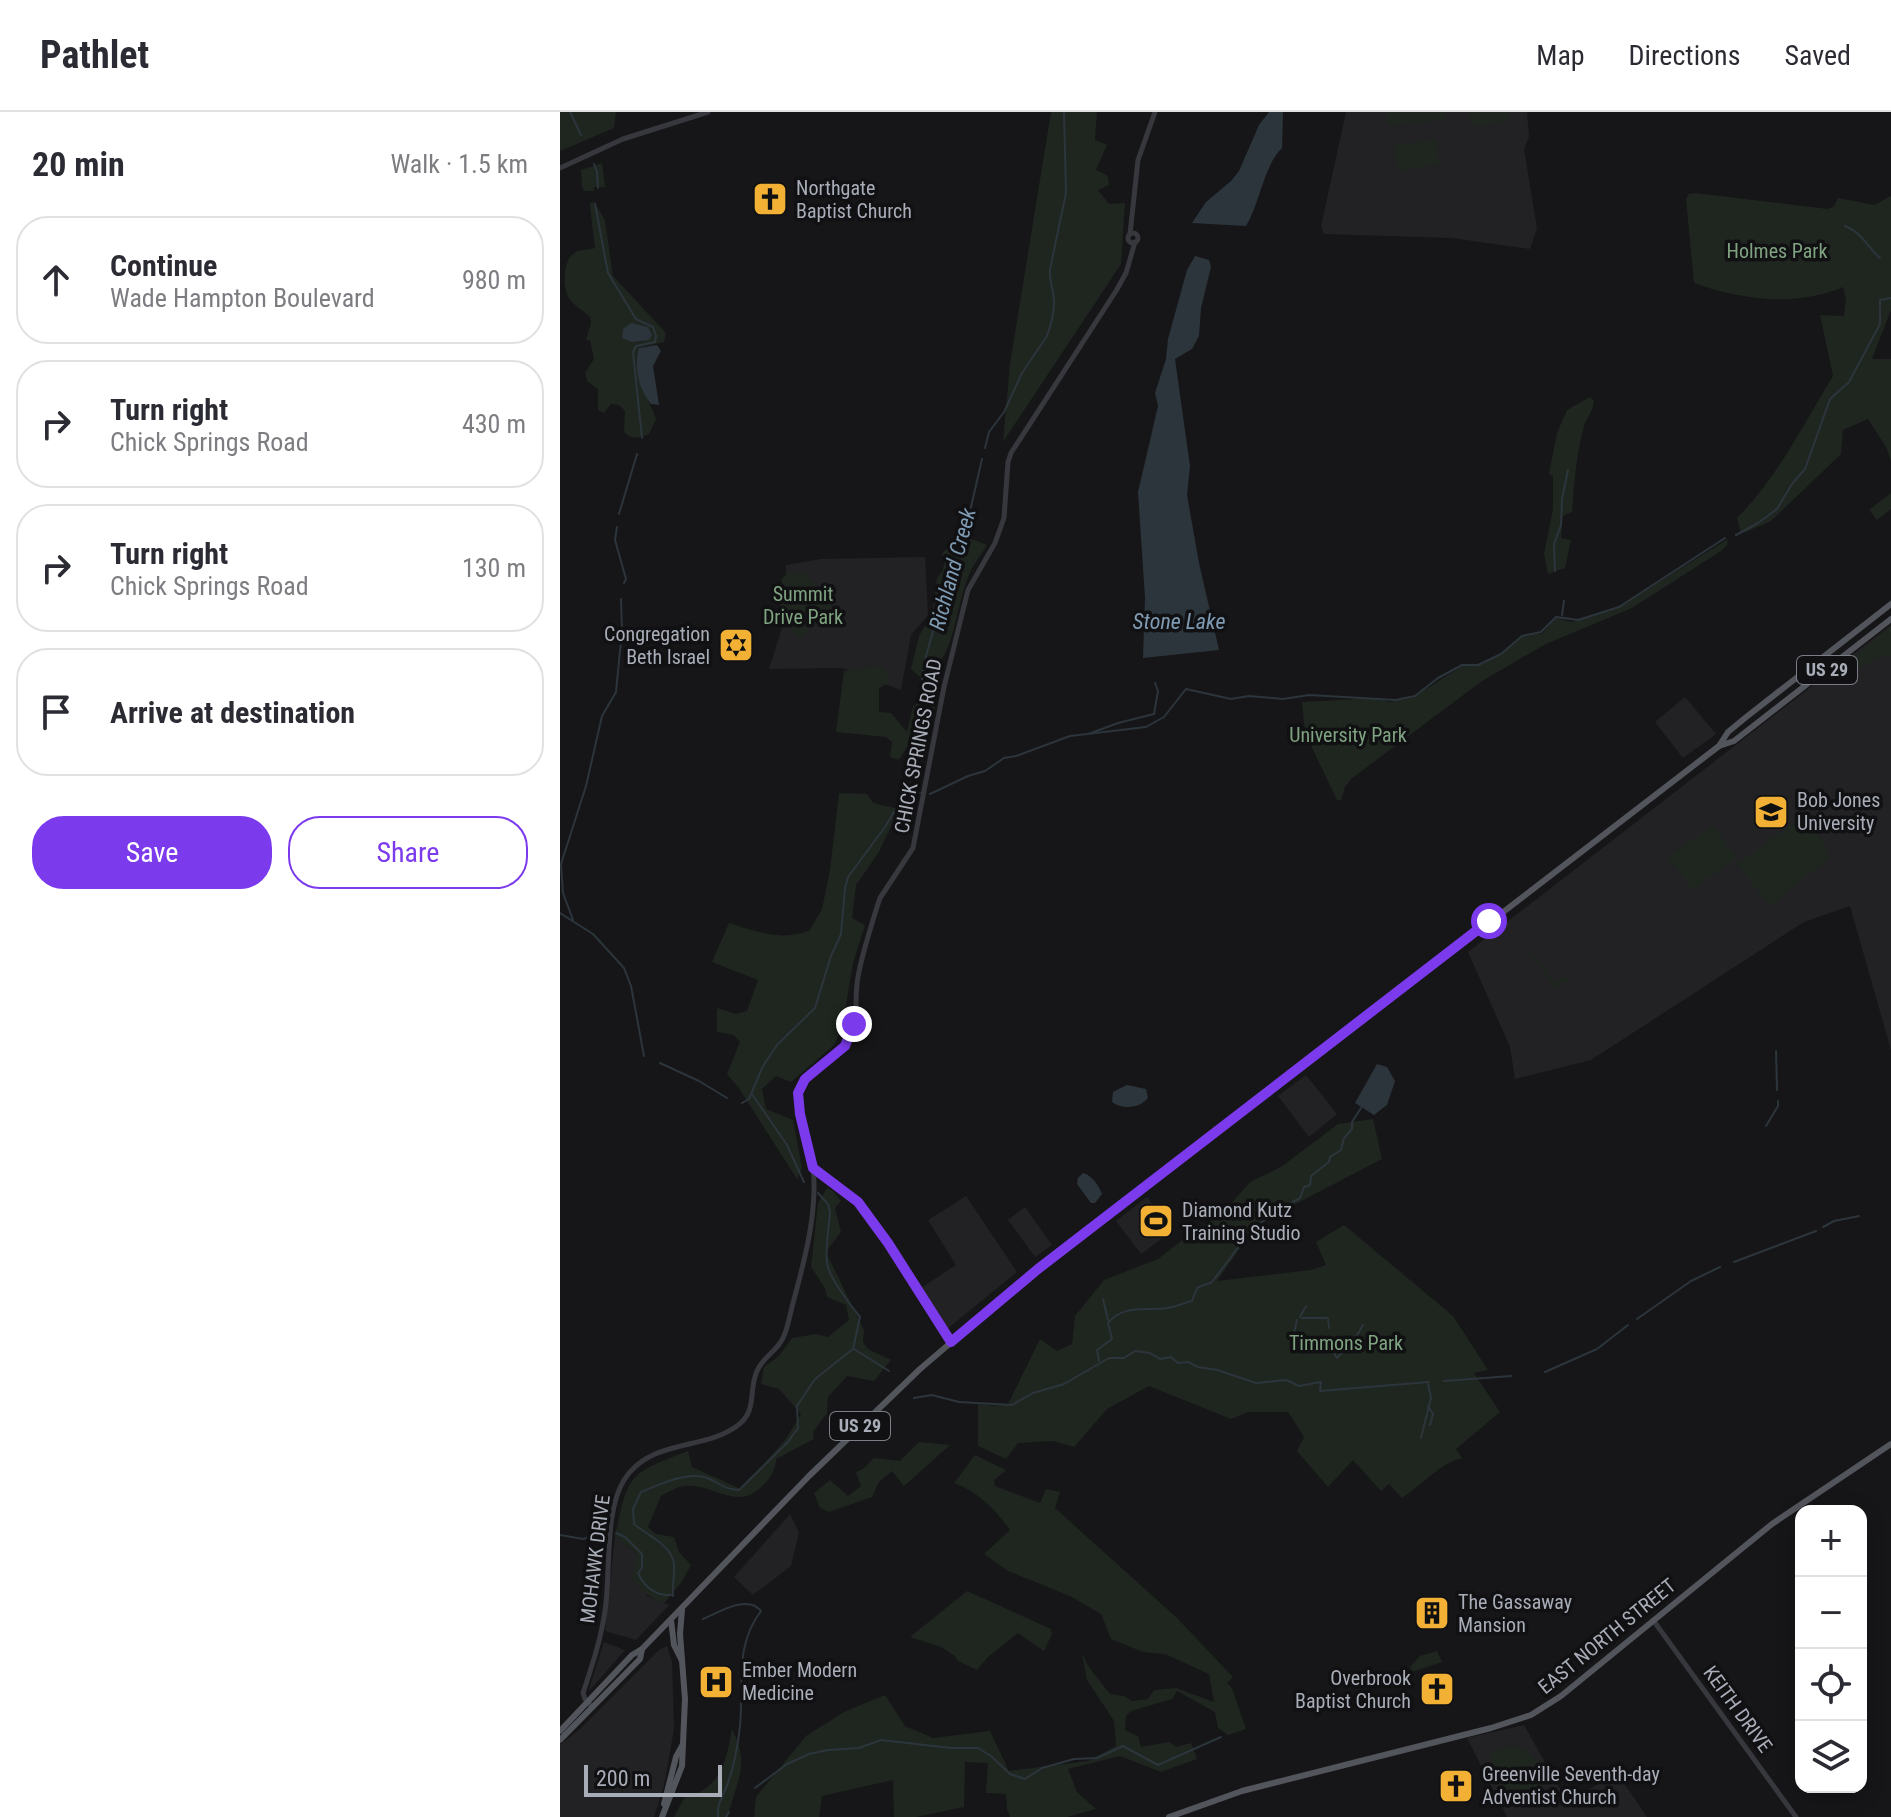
<!DOCTYPE html>
<meta charset="utf-8">
<style>
body{margin:0;font-family:"Roboto Condensed",sans-serif;background:#f2f2f3;color:#2b2b33}
.controls{position:absolute;right:24px;bottom:24px;display:grid;overflow:hidden;border-radius:16px;box-shadow:0 4px 20px #0003}
.controls button{width:72px;height:72px;display:grid;place-items:center;padding:0;border:0;border-bottom:2px solid #e1e1e2;background:#fff;color:#2b2b33;font:40px sans-serif}
.scale{position:absolute;left:24px;bottom:20px;width:138px;box-sizing:border-box;padding-left:8px;border:4px solid #a8adb8;border-top:0;font-size:22px;line-height:28px;white-space:nowrap;color:#a8adb8;-webkit-text-stroke:6px #111113;paint-order:stroke}
.stop{position:absolute;width:24px;height:24px;margin:-18px;border:6px solid #7c3aed;border-radius:50%;background:#fff}
.stop.end{background:#7c3aed;border-color:#fff;box-shadow:0 2px 8px #0008}
.list{margin:0;padding:0;list-style:none}
h2{display:flex;justify-content:space-between;align-items:center;height:104px;margin:0;padding:0 32px;font-size:34px}
h2 small{font-size:26px;font-weight:400;color:#7c7c81}
.list li{display:grid;grid-template-columns:52px 1fr auto;gap:24px;align-items:center;box-sizing:border-box;height:128px;margin:0 16px 16px;padding:0 16px;border:2px solid #e1e1e2;border-radius:32px}
.list b{display:block;font-size:30px;white-space:nowrap}
.list p{margin:0;font-size:26px;white-space:nowrap;color:#7c7c81}
.list em{font-size:26px;font-style:normal;color:#7c7c81}
.actions{display:flex;gap:16px;padding:24px 32px}
.actions a{flex:1;padding:18px 0;border:2px solid #7c3aed;border-radius:32px;text-align:center;font-size:28px;color:#7c3aed}
.actions .main{background:#7c3aed;color:#fff}
.icon{flex:none;width:44px;height:44px;fill:none;stroke:currentColor;stroke-width:2;stroke-linecap:round;stroke-linejoin:round}
.map{position:relative;flex:none;width:1331px;height:1705px;overflow:hidden}
header{display:flex;align-items:center;gap:48px;box-sizing:border-box;height:112px;padding:0 40px;background:#fff;border-bottom:2px solid #e1e1e2}
header strong{font-size:38px}
nav{display:flex;gap:44px;margin-inline-start:auto;font-size:28px}
main{display:flex}
aside{flex:1;background:#fff}
.map>svg:first-child{display:block}
.built{fill:#222225}
.green{fill:#1e261f}
.water{fill:#2c353c}
.lines{fill:none;stroke-linecap:round;stroke-linejoin:round}
.stream{stroke:#2c353c;stroke-width:2}
.minor{stroke:#37383d;stroke-width:5}
.major{stroke:#53555c;stroke-width:6}
.route{stroke:#7c3aed;stroke-width:10}
.labels{text-anchor:middle;stroke-width:7;stroke-linejoin:round;paint-order:stroke}
.shield{fill:#111113;stroke:#7b7e86;stroke-width:2}
.shield-label{font-size:18px;font-weight:bold;fill:#a8adb8}
.poi-label{font-size:20px;fill:#a8adb8;stroke:#111113;text-anchor:start}
.park-label{font-size:20px;fill:#7fa381;stroke:#111113}
.street-label{font-size:20px;fill:#a8adb8;stroke:#111113}
.water-label{font-size:22px;font-style:italic;fill:#7f9bb3;stroke:#111113}
</style>
<header>
<strong>Pathlet</strong>
<nav><a>Map</a><a>Directions</a><a>Saved</a></nav>
</header>
<main>
<aside>
<h2>20 min<small>Walk · 1.5 km</small></h2>
<ul class="list">
<li><svg class="icon" aria-label="ahead" viewBox="0 0 24 24"><path d="M12 20V5M6 11l6-6 6 6"/></svg><div><b>Continue</b><p>Wade Hampton Boulevard</p></div><em>980 m</em></li>
<li><svg class="icon" aria-label="right" viewBox="0 0 24 24"><path d="M7 20v-9h11M14 6l5 5-5 5"/></svg><div><b>Turn right</b><p>Chick Springs Road</p></div><em>430 m</em></li>
<li><svg class="icon" aria-label="right" viewBox="0 0 24 24"><path d="M7 20v-9h11M14 6l5 5-5 5"/></svg><div><b>Turn right</b><p>Chick Springs Road</p></div><em>130 m</em></li>
<li><svg class="icon" aria-label="arrive" viewBox="0 0 24 24"><path d="M6 21V4h12l-3 4 3 4H6"/></svg><div><b>Arrive at destination</b></div></li>
</ul>
<div class="actions"><a class="main">Save</a><a>Share</a></div>
</aside>
<div class="map">
<svg width="1331" height="1705" viewBox="0 0 1331 1705">
<rect width="100%" height="100%" fill="#161618"/>
<g class="built">
<path d="M786 0H967L969 25 964 37 977 116 970 137 892 126 764 122 761 114Z"/>
<path d="M365 445 368 503 351 523 341 578 281 556 209 557 221 519 225 488 226 453 261 447Z"/>
<path d="M1331 513V938L1290 794 1244 810 1031 948 955 967 950 935 908 840Z"/>
<path d="M1125 585 1156 622 1123 646 1095 610Z"/>
<path d="M746 963 777 1002 749 1025 718 984Z"/>
<path d="M406 1084 457 1160 387 1217 361 1176 396 1153 368 1108Z"/>
<path d="M587 1085 612 1119 581 1142 556 1109Z"/>
<path d="M465 1095 492 1133 475 1145 448 1108Z"/>
<path d="M230 1402 239 1420 231 1454 193 1483 174 1465Z"/>
<path d="M55 1424 77 1441 87 1484 109 1493 76 1528 45 1519Z"/>
<path d="M44 1530 65 1538 29 1579 30 1574Z"/>
<path d="M107 1534 112 1550 114 1617 104 1674 94 1705H0V1633L20 1617 99 1538Z"/>
<path d="M964 1613 1004 1684 1023 1680 1058 1662 1087 1705H947L907 1626Z"/>
</g>
<g class="green">
<path d="M0 0H56L54 16 0 39Z"/>
<path d="M491 0H537L535 28 547 33 536 58 548 64 549 73 538 78 549 92 565 91 561 152 443 330 450 252Z"/>
<path d="M826 0H885L886 3 883 8 828 13Z"/>
<path d="M910 0H950L951 8 912 15Z"/>
<path d="M875 27 880 52 838 59 834 34Z"/>
<path d="M42 51 45 75H34V79H25L22 75 21 58Z"/>
<path d="M1135 81 1268 97 1274 94 1278 86 1314 93 1331 84V198L1312 247H1331V349L1326 335 1308 307 1283 318 1281 342 1211 409 1181 422 1177 406C1217 366 1243 313 1273 264L1260 203 1284 204 1286 186 1283 175C1237 195 1181 188 1134 171L1126 87 1129 82Z"/>
<path d="M34 90 45 108 53 164 106 221 104 230 79 236C70 263 88 283 96 307L89 322C80 326 71 328 64 320L65 299 59 293 51 292 44 301 38 298V277L27 269 25 261 34 247 30 228H26L31 211 30 205C25 200 14 193 10 188 2 177 2 147 16 140 21 137 29 138 35 136L30 94V91Z"/>
<path d="M1030 285 1034 289C1033 301 1025 307 1023 318 1016 345 1014 373 1012 400L1003 404 1001 426 1011 428 1005 456 988 462 984 442 993 397V364L989 362 997 321 1007 298Z"/>
<path d="M1331 381V397L1317 408 1309 398Z"/>
<path d="M399 422 427 433C421 443 412 454 408 465 395 498 396 538 369 564H359L351 557 359 524 372 503 377 466 383 458 385 448 382 442Z"/>
<path d="M1168 427 1167 433 1161 439 1072 496 986 532 922 569 791 667 785 675 781 688H777L745 621 742 590 818 586 829 590 852 586 902 554 921 552 939 544 965 522H982L996 506 1012 510 1056 497Z"/>
<path d="M244 461 260 479 264 477 275 487V491L239 527 220 506 222 467 227 462Z"/>
<path d="M1331 515V545L1319 544 1282 568 1277 558Z"/>
<path d="M323 554 331 570 319 576V600L331 601 347 620 353 595 371 580 377 582 367 639 347 635 339 648 330 645 332 630 326 625 276 620 284 559Z"/>
<path d="M279 681 307 682 313 691 339 697 319 740 296 773 292 806 305 813 293 851 282 917 274 933 231 970 216 964 202 977 206 997 233 1008 242 1056 237 1067 178 975 167 962 180 930 174 923 157 920V896L176 902 187 899 198 868 152 850 169 811C199 820 217 829 249 819L262 797 270 758Z"/>
<path d="M1248 701 1270 745 1210 794 1177 752Z"/>
<path d="M1153 713 1177 746 1132 778 1108 745Z"/>
<path d="M953 819 996 870 1005 864 1008 868 996 876Z"/>
<path d="M813 1007 822 1047 697 1112 657 1169 751 1158 766 1153 756 1130 784 1113 893 1204 928 1258 914 1261 940 1300 896 1337 902 1346C880 1351 862 1373 842 1386L829 1372 821 1379 793 1348 768 1375 737 1339 744 1325 728 1300H688L671 1307 589 1274 547 1297 514 1335 493 1329 458 1331 446 1347 418 1334V1292L435 1294 448 1292 480 1227 497 1239 512 1232 515 1204 544 1168 598 1147 634 1119 663 1101 690 1070 721 1055 778 1012Z"/>
<path d="M267 1076 273 1079 281 1089 275 1096 281 1120 266 1140 304 1218 303 1230 308 1237 331 1248 314 1269 287 1264 268 1285 267 1301 253 1320 254 1327 216 1347C216 1357 212 1363 206 1370 179 1403 156 1371 124 1374 117 1375 108 1380 101 1384L88 1415 96 1422 114 1425 119 1440 131 1453 121 1471 104 1491C89 1485 80 1479 71 1465L77 1441 55 1424C69 1361 68 1362 128 1339L132 1355 181 1377 226 1327 241 1302 219 1277 201 1272 204 1255 219 1244 232 1226 256 1222 268 1225 289 1208 286 1193 267 1185 265 1176 251 1155 258 1091Z"/>
<path d="M359 1330 390 1333 344 1374 332 1359 319 1370 312 1385 269 1400 260 1396 254 1381 270 1368 288 1384 301 1374 296 1360 303 1357 314 1346 340 1349Z"/>
<path d="M415 1343 446 1358 434 1368 435 1374 480 1391 486 1377 500 1380 495 1396 616 1505 673 1565 667 1571 672 1576 686 1617 668 1623 658 1616 655 1600 617 1579 612 1587 571 1599 566 1604 565 1618 578 1624 581 1635 609 1630 616 1635 631 1631 637 1647 601 1660 560 1644 508 1657 517 1680 536 1697 507 1705H450L447 1697 446 1682 426 1681 428 1651 405 1650 404 1695 356 1705H334L333 1668 262 1684 259 1705H194L196 1685 246 1624 284 1600 325 1583 345 1614 373 1626 430 1619 449 1659 528 1649 556 1634 554 1609 527 1568 522 1541 528 1554 550 1582 564 1584 572 1589 588 1587 594 1578 616 1576 654 1590 649 1562 605 1542 583 1540 551 1527 541 1502 510 1484 448 1459 424 1442 450 1418C436 1398 417 1379 394 1371Z"/>
<path d="M407 1479 491 1517 492 1522 484 1539 458 1521 428 1545 417 1558 398 1549 395 1544 381 1535 350 1525Z"/>
<path d="M877 1539 882 1550 852 1560 850 1555 860 1544Z"/>
<path d="M172 1617C191 1654 176 1668 168 1705H114L124 1686C161 1676 166 1651 172 1617Z"/>
<path d="M948 1635C975 1635 976 1651 987 1671L963 1684 951 1686 945 1679 928 1642Z"/>
</g>
<g class="water">
<path d="M709 0H723L722 36C704 53 700 91 686 114L632 111 646 90 671 69 679 59 699 13Z"/>
<path d="M635 144 649 148 651 155 641 196 639 224 632 237 615 247 630 354 627 383 639 451 659 538 583 546 585 486 578 380 598 294 595 281 606 247 608 227 627 158Z"/>
<path d="M71 211 88 215 92 223 89 228 72 230 62 226 63 217Z"/>
<path d="M97 233 101 239 93 254 99 293 91 292C79 277 73 255 79 236Z"/>
<path d="M817 952 827 955 835 969 827 993 814 1003 795 991Z"/>
<path d="M567 973 586 977 588 986C580 996 563 998 552 990L553 980Z"/>
<path d="M523 1061C532 1063 539 1074 542 1082L535 1091H531L517 1072 518 1066Z"/>
</g>
<g class="lines">
<g class="stream">
<path d="M10 0 21 23"/>
<path d="M34 52 37 60 38 76"/>
<path d="M35 92 48 161 76 207 93 215 96 224 95 230 76 234 73 240 82 326"/>
<path d="M1285 114C1302 120 1307 135 1320 146"/>
<path d="M425 336 429 320 444 300 462 261 487 224C491 213 494 201 494 190 494 179 489 169 490 157L506 81 504 0"/>
<path d="M59 402 77 342"/>
<path d="M57 415 55 428 66 467 64 471"/>
<path d="M1176 423 1198 411 1217 397 1232 372 1245 357 1270 287 1289 270 1320 212V188L1331 186"/>
<path d="M995 459 994 432 1001 413 1002 387 1008 358"/>
<path d="M1002 503 1004 489"/>
<path d="M362 568 366 544 387 470 403 430 422 347"/>
<path d="M531 621 558 611 594 602 598 579 595 571"/>
<path d="M348 661 363 578"/>
<path d="M345 677 360 681"/>
<path d="M370 682 408 664 425 659 444 646 456 644 510 624 586 615 604 605 626 577 671 587 689 584 723 587 749 583 836 588 855 584 878 566 902 553H918L941 542 962 524 981 520 996 505 1018 508 1059 495 1165 426"/>
<path d="M0 801 33 822 64 856 71 874 84 944"/>
<path d="M13 808 3 781 1 752 26 674 42 604 56 580 62 518 61 487"/>
<path d="M1216 939 1217 978"/>
<path d="M100 951 139 969 167 986"/>
<path d="M192 982 227 1033 244 1070"/>
<path d="M182 991 189 987 203 954 217 933 255 896 271 844 281 822 285 776 288 765 325 715 338 693 344 675"/>
<path d="M1206 1014 1218 994V989"/>
<path d="M1263 1115 1274 1109 1299 1104"/>
<path d="M1174 1150 1256 1119"/>
<path d="M543 1187 548 1208"/>
<path d="M740 1205 746 1194"/>
<path d="M742 1206H768L769 1216"/>
<path d="M1077 1207 1131 1169 1160 1155"/>
<path d="M768 1225 770 1235 777 1246 796 1225 803 1213"/>
<path d="M732 1229 737 1208"/>
<path d="M294 1237 329 1259"/>
<path d="M539 1249 537 1238 552 1227 548 1211C563 1192 586 1199 607 1196 616 1195 623 1191 632 1189L637 1176 652 1170 680 1133 683 1124 713 1102 724 1099 727 1093 740 1086 744 1075 750 1073 751 1064 769 1050 770 1045 781 1038 784 1026 792 1017V1010L801 996"/>
<path d="M985 1260 1037 1237 1068 1213"/>
<path d="M884 1269 951 1264"/>
<path d="M354 1286 372 1283 399 1290 452 1293 473 1281 504 1272 549 1246H564L575 1239 590 1241 600 1247 611 1245 618 1251 628 1250 638 1255 657 1258 696 1271 726 1268 739 1274 761 1270 760 1279 869 1270"/>
<path d="M868 1294 873 1302 870 1313"/>
<path d="M861 1326 871 1286 868 1272"/>
<path d="M56 1421 65 1425 82 1442V1456L78 1461C84 1475 96 1484 111 1483"/>
<path d="M0 1423 23 1427 46 1420"/>
<path d="M113 1484C112 1474 115 1463 114 1452 111 1432 88 1424 74 1412L73 1397 81 1380C98 1373 125 1360 144 1365 159 1369 161 1377 179 1378L228 1330 238 1316 237 1294 255 1267 293 1237 300 1205C291 1194 268 1164 267 1151 265 1135 269 1116 270 1100L268 1092 258 1081"/>
<path d="M143 1507C159 1500 188 1482 201 1499 174 1534 184 1574 180 1614 178 1633 173 1658 166 1676 161 1688 157 1692 158 1705"/>
<path d="M195 1676 227 1652 249 1642 268 1638 299 1636 321 1628 391 1636H418L431 1644 450 1662 465 1667 482 1656 514 1647 537 1646 563 1634 598 1653 661 1625"/>
<path d="M166 1705 169 1700"/>
</g>
<g class="minor">
<path d="M0 56 63 27 148 0"/>
<circle cx="573" cy="126" r="5"/>
<path d="M570 122 578 48 595 0"/>
<path d="M253 1056 298 1090 328 1131 391 1230"/>
<path d="M1093 1508 1236 1705"/>
<path d="M32 1595 25 1587 23 1581C32 1554 41 1527 45 1499 51 1461 44 1400 64 1368 91 1326 143 1339 177 1314 198 1299 188 1279 197 1259 202 1246 217 1239 223 1226 228 1216 230 1202 233 1191 245 1147 258 1099 253 1053 250 1031 234 1006 238 982 243 955 279 949 290 925 299 906 294 886 298 865 302 842 310 818 317 795L320 786 353 736 384 575 408 478 435 431 444 406 448 350 451 341 556 179 566 161 575 130"/>
</g>
<g class="major">
<path d="M1159 634 1168 620 1185 606 1331 492"/>
<path d="M111 1508 114 1533 122 1549"/>
<path d="M0 1619 72 1543 82 1537 249 1364 360 1257 456 1175 1159 634 1174 629 1331 507"/>
<path d="M0 1628 80 1547 82 1537"/>
<path d="M104 1692 116 1645 122 1634"/>
<path d="M102 1705 122 1654 125 1587 120 1522 122 1497"/>
<path d="M609 1705 682 1679 931 1616 971 1603 1001 1584 1212 1412 1331 1332"/>
</g>
</g>
<g class="lines">
<path class="route" d="M294 912 285 934 245 967 238 981 240 1002 253 1056 298 1090 328 1131 391 1230 478 1157 929 809"/>
</g>
<defs>
<g id="church-square" transform="scale(1.8)"><rect x="-9" y="-9" width="18" height="18" rx="4" fill="#f2b134" stroke="#111113"/><path d="M-1.2-6h2.4v3.5h3.3v2.4h-3.3V6h-2.4V-.1h-3.3v-2.4h3.3Z" fill="#111"/></g>
<g id="synagogue-square" transform="scale(1.8)"><rect x="-9" y="-9" width="18" height="18" rx="4" fill="#f2b134" stroke="#111113"/><path d="M0-6.5L5.6 3.2H-5.6ZM0 6.5L5.6-3.2H-5.6Z" fill="#111"/></g>
<g id="university-square" transform="scale(1.8)"><rect x="-9" y="-9" width="18" height="18" rx="4" fill="#f2b134" stroke="#111113"/><path d="M0-5L7-2L0 1L-7-2ZM-4 1L0 2.5L4 1V4Q0 6-4 4Z" fill="#111"/></g>
<g id="stadium-square" transform="scale(1.8)"><rect x="-9" y="-9" width="18" height="18" rx="4" fill="#f2b134" stroke="#111113"/><path d="M0-5a6.5 5 0 1 0 0 10a6.5 5 0 1 0 0-10ZM-3.5-1.8h7v3.6h-7Z" fill="#111"/></g>
<g id="building-square" transform="scale(1.8)"><rect x="-9" y="-9" width="18" height="18" rx="4" fill="#f2b134" stroke="#111113"/><path d="M-4-6H4V6H1V3H-1V6H-4ZM-2.5-4.3h1.7v1.8h-1.7ZM.8-4.3h1.7v1.8H.8ZM-2.5-1h1.7V.8h-1.7ZM.8-1h1.7V.8H.8Z" fill="#111"/></g>
<g id="hospital-square" transform="scale(1.8)"><rect x="-9" y="-9" width="18" height="18" rx="4" fill="#f2b134" stroke="#111113"/><path d="M-5-5h3v3.5h4V-5h3V5h-3V1.5h-4V5h-3Z" fill="#111"/></g>
</defs>
<g fill-rule="evenodd">
<use href="#church-square" x="210" y="87"/>
<use href="#synagogue-square" x="176" y="533"/>
<use href="#university-square" x="1211" y="700"/>
<use href="#stadium-square" x="596" y="1109"/>
<use href="#building-square" x="872" y="1501"/>
<use href="#hospital-square" x="156" y="1570"/>
<use href="#church-square" x="877" y="1577"/>
<use href="#church-square" x="896" y="1674"/>
</g>
<g class="labels">
<g class="shield">
<rect x="1237" y="544" width="60" height="28" rx="6"/>
<rect x="270" y="1300" width="60" height="28" rx="6"/>
</g>
<g class="shield-label">
<text x="1267" y="564">US 29</text>
<text x="300" y="1320">US 29</text>
</g>
<g class="poi-label">
<text x="236" y="83">Northgate<tspan x="236" dy="23">Baptist Church</tspan></text>
<text x="150" y="529" text-anchor="end">Congregation<tspan x="150" dy="23">Beth Israel</tspan></text>
<text x="1237" y="695">Bob Jones<tspan x="1237" dy="23">University</tspan></text>
<text x="622" y="1105">Diamond Kutz<tspan x="622" dy="23">Training Studio</tspan></text>
<text x="898" y="1497">The Gassaway<tspan x="898" dy="23">Mansion</tspan></text>
<text x="182" y="1565">Ember Modern<tspan x="182" dy="23">Medicine</tspan></text>
<text x="851" y="1573" text-anchor="end">Overbrook<tspan x="851" dy="23">Baptist Church</tspan></text>
<text x="922" y="1669">Greenville Seventh-day<tspan x="922" dy="23">Adventist Church</tspan></text>
</g>
<g class="park-label">
<text x="1217" y="146">Holmes Park</text>
<text x="243" y="489">Summit<tspan x="243" dy="23">Drive Park</tspan></text>
<text x="788" y="630">University Park</text>
<text x="786" y="1238">Timmons Park</text>
</g>
<g class="street-label">
<text transform="translate(358 634) rotate(-79)" y="7">CHICK SPRINGS ROAD</text>
<text transform="translate(35 1447) rotate(-83)" y="7">MOHAWK DRIVE</text>
<text transform="translate(1047 1524) rotate(-39)" y="7">EAST NORTH STREET</text>
<text transform="translate(1178 1597) rotate(54)" y="7">KEITH DRIVE</text>
</g>
<g class="water-label">
<text transform="translate(392 457) rotate(-75)" y="8">Richland Creek</text>
<text x="619" y="517">Stone Lake</text>
</g>
</g>
</svg>
<div class="controls">
<button>+</button>
<button>−</button>
<button><svg class="icon" aria-label="locate" viewBox="0 0 24 24"><circle cx="12" cy="12" r="6"/><path d="M12 2v4M12 18v4M2 12h4M18 12h4"/></svg></button>
<button><svg class="icon" aria-label="layers" viewBox="0 0 24 24"><path d="M12 4l9 5-9 5-9-5zM3 14l9 5 9-5"/></svg></button>
</div>
<div class="scale">200 m</div>
<div class="stop" style="left:929px;top:809px"></div>
<div class="stop end" style="left:294px;top:912px"></div>
</div>
</main>
